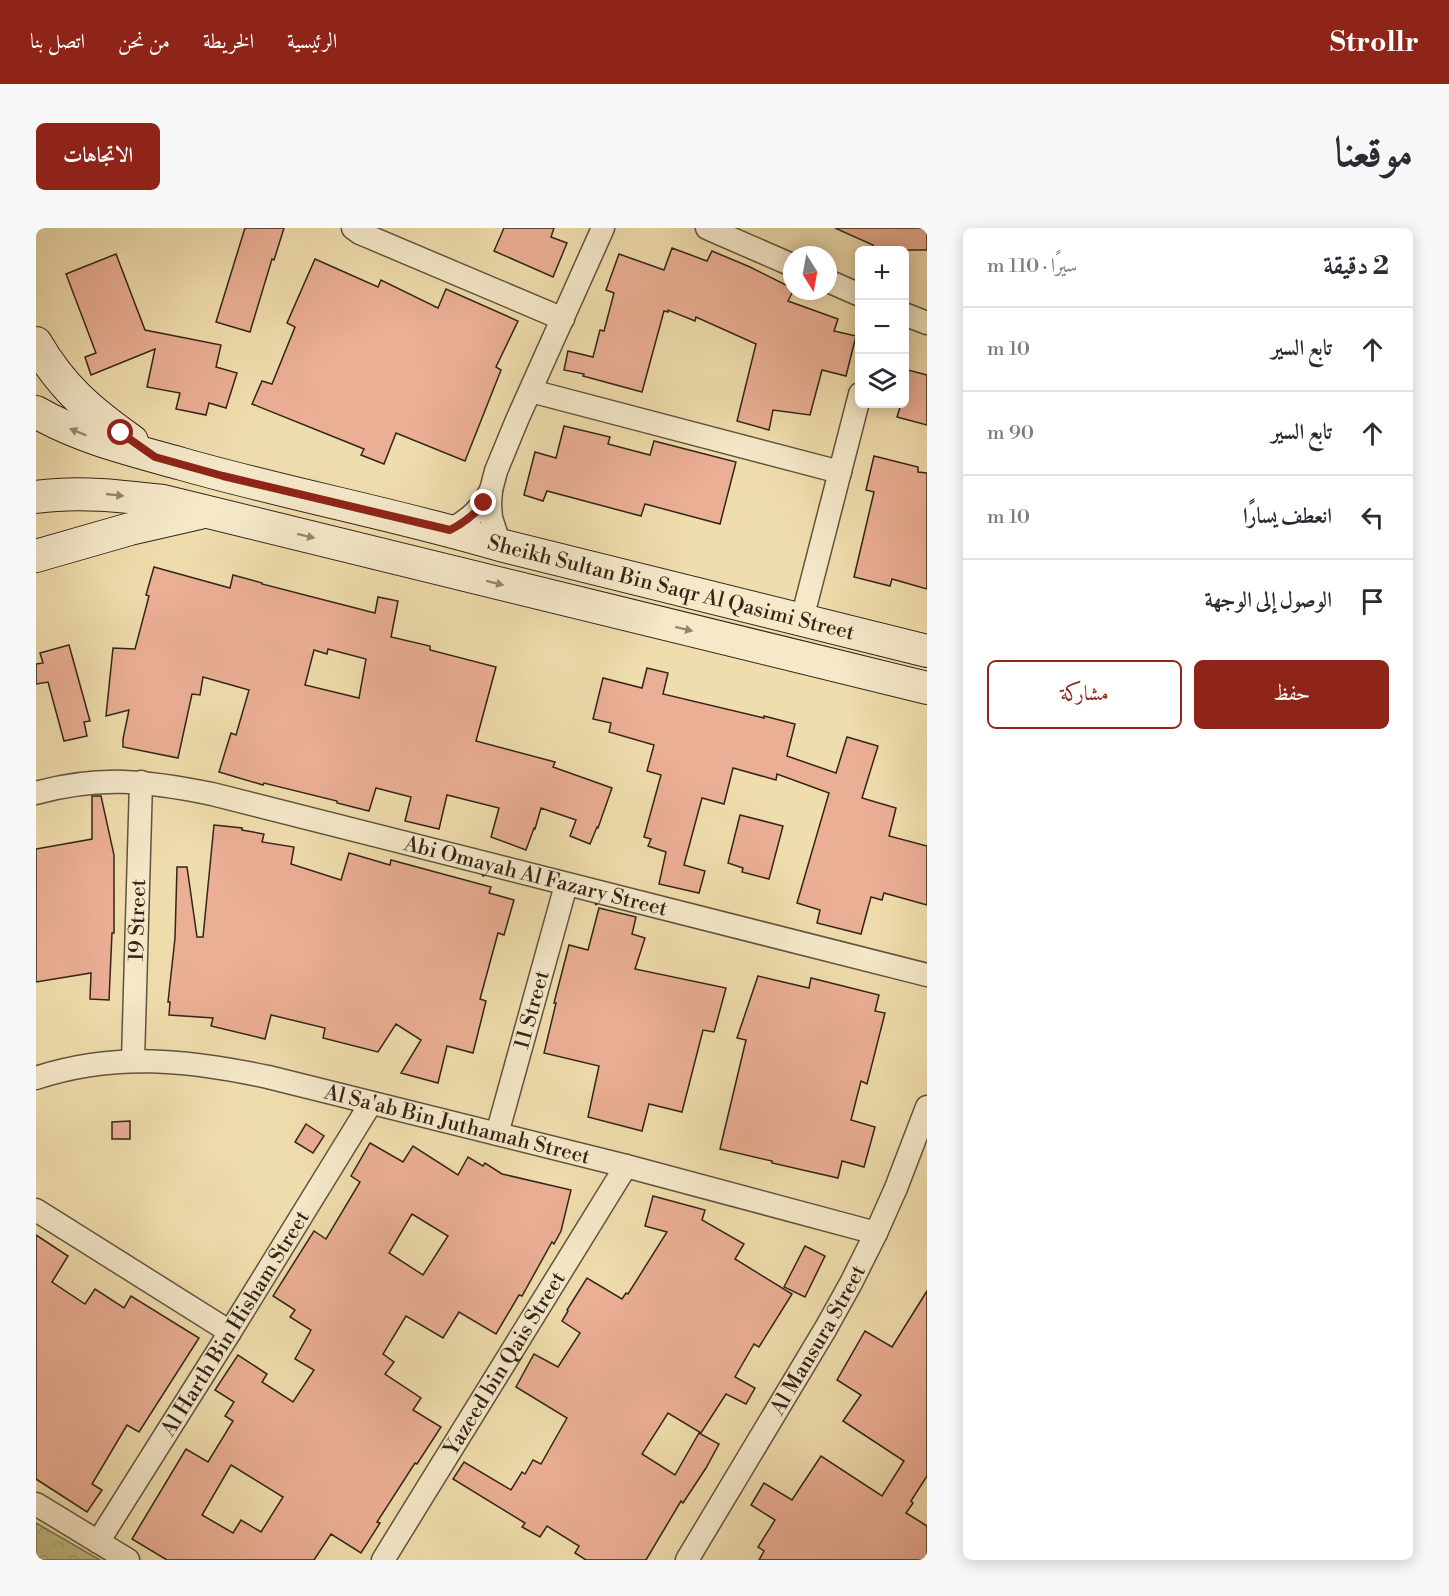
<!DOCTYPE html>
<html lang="ar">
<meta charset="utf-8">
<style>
body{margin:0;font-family:"Libre Bodoni",Amiri,serif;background:#f7f7f7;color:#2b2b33;direction:rtl}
.controls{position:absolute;right:18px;top:18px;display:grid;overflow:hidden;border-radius:9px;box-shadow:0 3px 15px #0003}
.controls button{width:54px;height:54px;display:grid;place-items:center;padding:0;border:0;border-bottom:2px solid #e1e1e2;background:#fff;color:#2b2b33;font:30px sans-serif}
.compass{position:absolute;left:747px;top:18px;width:54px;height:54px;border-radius:50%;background:#fff;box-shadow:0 3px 15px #0003;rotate:169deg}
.stop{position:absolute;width:18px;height:18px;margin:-14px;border:4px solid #8f2418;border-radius:50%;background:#fff}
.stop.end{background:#8f2418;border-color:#fff;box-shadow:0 2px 6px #0008}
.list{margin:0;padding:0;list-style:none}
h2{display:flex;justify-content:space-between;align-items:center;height:78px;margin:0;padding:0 24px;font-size:26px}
h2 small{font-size:20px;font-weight:400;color:#7c7c81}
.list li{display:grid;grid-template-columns:39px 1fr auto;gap:18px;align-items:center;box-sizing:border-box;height:84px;padding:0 24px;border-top:2px solid #e1e1e2}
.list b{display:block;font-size:22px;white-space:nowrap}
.list em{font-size:20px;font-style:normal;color:#7c7c81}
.actions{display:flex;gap:12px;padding:18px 24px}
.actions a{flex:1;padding:14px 0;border:2px solid #8f2418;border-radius:9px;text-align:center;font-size:21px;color:#8f2418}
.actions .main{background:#8f2418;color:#fff}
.icon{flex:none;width:33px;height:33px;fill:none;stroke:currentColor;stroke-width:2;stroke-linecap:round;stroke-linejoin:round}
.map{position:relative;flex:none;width:891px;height:1332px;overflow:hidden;direction:ltr;border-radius:9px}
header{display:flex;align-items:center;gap:36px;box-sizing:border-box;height:84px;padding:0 30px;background:#8f2418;color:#fff}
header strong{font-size:28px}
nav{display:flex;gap:33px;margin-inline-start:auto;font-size:21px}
.intro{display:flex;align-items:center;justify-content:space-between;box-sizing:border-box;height:144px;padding:0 36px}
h1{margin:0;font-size:42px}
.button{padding:15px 27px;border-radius:9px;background:#8f2418;color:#fff;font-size:21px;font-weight:700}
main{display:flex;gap:36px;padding:0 36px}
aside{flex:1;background:#fff;border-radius:9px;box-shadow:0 3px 15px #0003}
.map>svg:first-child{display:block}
.forest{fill:url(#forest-crowns);stroke:#7a724e;stroke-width:1.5}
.building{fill:#ebaf95;stroke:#332519;stroke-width:1.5;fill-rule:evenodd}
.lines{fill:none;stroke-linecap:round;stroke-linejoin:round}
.street-casing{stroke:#62533e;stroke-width:25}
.secondary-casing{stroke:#332519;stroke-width:34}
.street{stroke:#f5e9ca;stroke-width:22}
.secondary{stroke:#f5e9ca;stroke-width:32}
.oneway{fill:#948772}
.route{stroke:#8f2418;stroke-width:8}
.labels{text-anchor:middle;stroke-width:6;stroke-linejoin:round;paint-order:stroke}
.street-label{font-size:21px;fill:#332519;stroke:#f5e9ca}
</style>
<header>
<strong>Strollr</strong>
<nav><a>الرئيسية</a><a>الخريطة</a><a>من نحن</a><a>اتصل بنا</a></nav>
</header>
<div class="intro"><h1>موقعنا</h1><a class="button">الاتجاهات</a></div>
<main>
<aside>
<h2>2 دقيقة<small>سيرًا · 110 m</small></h2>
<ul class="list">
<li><svg class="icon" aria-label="ahead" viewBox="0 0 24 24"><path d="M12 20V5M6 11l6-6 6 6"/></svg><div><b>تابع السير</b></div><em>10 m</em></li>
<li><svg class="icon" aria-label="ahead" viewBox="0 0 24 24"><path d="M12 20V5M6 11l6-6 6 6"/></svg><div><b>تابع السير</b></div><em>90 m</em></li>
<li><svg class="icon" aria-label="left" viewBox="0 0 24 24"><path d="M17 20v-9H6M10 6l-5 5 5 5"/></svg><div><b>انعطف يسارًا</b></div><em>10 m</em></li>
<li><svg class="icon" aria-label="arrive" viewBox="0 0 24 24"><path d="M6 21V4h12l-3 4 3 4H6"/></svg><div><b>الوصول إلى الوجهة</b></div></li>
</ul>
<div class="actions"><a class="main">حفظ</a><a>مشاركة</a></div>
</aside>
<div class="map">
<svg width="891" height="1332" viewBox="0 0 891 1332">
<defs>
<pattern id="forest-crowns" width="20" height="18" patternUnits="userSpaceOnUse" patternTransform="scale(1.5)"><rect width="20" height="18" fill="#c2be84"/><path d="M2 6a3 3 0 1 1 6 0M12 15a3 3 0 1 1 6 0" fill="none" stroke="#a7a371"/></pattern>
</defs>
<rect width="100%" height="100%" fill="#f0ddad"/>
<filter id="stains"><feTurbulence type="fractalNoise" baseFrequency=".00333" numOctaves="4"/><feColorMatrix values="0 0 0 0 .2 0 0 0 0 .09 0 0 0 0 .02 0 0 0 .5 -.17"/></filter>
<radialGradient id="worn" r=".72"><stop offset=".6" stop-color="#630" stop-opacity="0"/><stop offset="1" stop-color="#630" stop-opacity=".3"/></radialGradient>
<path class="forest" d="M0 1295 64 1332H0Z"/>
<g class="building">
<path d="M209 0H248L238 32 236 31 214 104 180 94Z"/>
<path d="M468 0H518L515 9 531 15 517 49 458 23Z"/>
<path d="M799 0H891V22H834L837 17Z"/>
<path d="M636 20 671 33 676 23 714 39 756 60 757 63 752 73 802 91 798 103 820 108 810 148 786 142 774 187 737 182 733 202 701 193 720 116 660 89 659 93 632 82V84L628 83 606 164 547 148 548 146 528 142 532 123 557 129 564 102 568 103 578 65 570 62 583 26 628 42Z"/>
<path d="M80 26 109 102 185 117 180 139 201 145 190 180 173 175 170 187 140 181 144 165 111 159 119 121 55 147 49 129 60 125 30 46Z"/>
<path d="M279 31 342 59 345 52 402 80 410 61 482 93 460 139 465 142 429 233 360 205 348 236 325 227 328 221 216 176 226 153 236 156 259 99 251 95Z"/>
<path d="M868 141 891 147V197L861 189 865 176H868Z"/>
<path d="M528 198 574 209 572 216 614 227 618 213 700 234 684 296 609 276 605 288 511 263 507 273 488 267 499 224 520 230Z"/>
<path d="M838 228 882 239V244L891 245V361L856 351 854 358 818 349 838 264 830 262Z"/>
<path d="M118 339 194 360 197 347 226 355V356L339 385 342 369 362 373 355 409 394 418V422L460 439 440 513 519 534 517 539 576 560 562 600 561 599 554 616 534 608 540 592 505 580 499 601 498 600 490 622 455 609 463 580 411 567 403 601 369 593 375 569 340 560 333 583 301 575V573L228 555 227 557 183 544 195 505 200 507 213 462 167 449 164 467 156 466 142 530 87 519V511L93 482 70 488 77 420 99 421 113 368 110 367ZM292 421 330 431 323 470 269 457 278 422 291 426Z"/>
<path d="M33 417 54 493 48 494 51 508 28 513 12 454 0 456V436L7 435 4 425Z"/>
<path d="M611 440 632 445 627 466 728 490V488L759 496 751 528 800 545 811 509 842 518 826 570 860 580 853 608 891 618V677L848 665 846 672 835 669 825 706 781 695 784 682 761 675 793 565 741 546 740 552 697 540 688 576 666 570 648 637 669 643 663 665 623 656 630 624 612 618 615 611 608 609 625 547 611 543 618 517 573 504 575 495 557 491 567 450 606 460Z"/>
<path d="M56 568H65L78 627V705H76L73 772 54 771 55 745 0 754V621L56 611Z"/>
<path d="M704 587 747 598 733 651 706 644 707 640 692 635Z"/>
<path d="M178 597 206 600V602L228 606 226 614 258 619 255 636 305 652 313 625 354 637 355 632 455 659 453 665 478 672 468 707 462 705 444 771 450 773 437 825 411 818 402 855 365 845 385 812 360 796 342 824 287 810 289 800 235 787 229 811 175 798 177 790 133 787 134 774H132L139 710 141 639H151L161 709H167Z"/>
<path d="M563 680 600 689 596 706 609 710 599 741 690 760 678 804 667 802 646 884 613 876 606 903 552 889 563 838 508 825 520 775H518L533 717 552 722Z"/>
<path d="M722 748 773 760 775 750 843 767 839 783 849 785 831 856 825 853 815 892 839 899 828 939 806 933 802 950 736 935V933L684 921 710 812 701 810Z"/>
<path d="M94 893V911H76V894Z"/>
<path d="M270 896 288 908 277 925 259 914Z"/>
<path d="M334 915 367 934 377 918 422 947 432 929 447 938 449 935 466 946 535 962 525 1003 518 1016 516 1014 486 1068 483 1067 460 1106 423 1084 407 1110 370 1088 347 1126 358 1134 349 1146 385 1170 377 1182 405 1199 381 1236 379 1235 341 1294 344 1295 325 1325 295 1306 278 1332H131L96 1311 150 1221 172 1234 197 1193 189 1188 198 1174 179 1162 202 1127 231 1146 226 1154 257 1174 278 1142 259 1131 275 1102 254 1089 259 1082 237 1068 278 1003 290 1011 324 954 315 948ZM376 986 412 1008 387 1047 353 1025ZM195 1237 247 1269 225 1304 205 1292 197 1305 166 1287Z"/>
<path d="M617 968 669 982 666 992 708 1016 699 1031 756 1066 723 1119 718 1116 699 1149 719 1160 710 1176 690 1166 665 1205 632 1185 606 1226 639 1247 663 1205 683 1216 670 1240 647 1275 645 1273 610 1332H550L539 1325 543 1318 511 1298 504 1309 486 1299 489 1295 417 1251 428 1234 475 1262 486 1244 489 1246 497 1232 505 1236 531 1190 480 1159 498 1126 522 1139 544 1105 526 1093 532 1083 531 1082 551 1050 586 1071 590 1065 592 1066 631 1004 609 998Z"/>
<path d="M0 1007 32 1028 16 1054 49 1076 59 1061 88 1080 95 1068 163 1110 103 1204 91 1197 56 1256 66 1262 51 1284 0 1251Z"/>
<path d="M769 1018 789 1028 769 1069 748 1059Z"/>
<path d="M891 1063V1248L875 1273 877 1275 870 1285 891 1298V1332H723L728 1323 722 1319 739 1292 715 1277 728 1255 756 1272 785 1228 846 1268 868 1233 807 1193 825 1167 801 1152 829 1103 856 1119Z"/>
</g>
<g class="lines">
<g class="street-casing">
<g id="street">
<path d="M317 0 324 5 527 91"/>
<path d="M671 0 756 37"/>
<path d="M792 53 824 67"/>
<path d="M868 86 891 95"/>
<path d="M495 163 804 244"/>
<path d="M414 302C433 292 445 281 455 262"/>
<path d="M464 317 455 290 454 276 455 262 460 243 481 192 567 0"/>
<path d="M766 391 824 166"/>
<path id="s1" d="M0 565C64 547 112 553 176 566L891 747"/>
<path id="s2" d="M97 832 105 554"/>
<path id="s3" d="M0 850C79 824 152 832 232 849L590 938 840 1005"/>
<path id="s4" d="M461 906 530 657"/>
<path d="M0 982 194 1104"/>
<path d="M0 1276 92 1332"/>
<path id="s5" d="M62 1314 194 1104 335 875"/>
<path id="s6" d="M347 1332 590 938"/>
<path id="s7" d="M651 1332 790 1100 815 1055 840 1005 860 960 891 879"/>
</g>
</g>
<g class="secondary-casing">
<g id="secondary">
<path d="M0 115C26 160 55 184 96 213"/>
<path id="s8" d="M0 184C45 210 96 222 146 236 251 266 359 286 464 317L891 423"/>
<path d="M0 269C43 263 85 268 127 273L891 460"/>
<path d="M0 328 94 301 164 285"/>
</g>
</g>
<use href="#street" class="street"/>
<use href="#secondary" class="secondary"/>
</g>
<defs><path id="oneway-solid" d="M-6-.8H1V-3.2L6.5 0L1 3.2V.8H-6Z" transform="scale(1.5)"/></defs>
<g class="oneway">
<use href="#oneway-solid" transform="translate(42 204) rotate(-158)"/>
<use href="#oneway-solid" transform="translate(79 267) rotate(6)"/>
<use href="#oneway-solid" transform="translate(270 308) rotate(14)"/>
<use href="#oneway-solid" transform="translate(459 355) rotate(14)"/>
<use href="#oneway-solid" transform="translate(648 401) rotate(14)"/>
</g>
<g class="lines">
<path class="route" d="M85 205 119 229 187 248 414 302C428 295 438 287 448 275"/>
</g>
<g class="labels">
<g class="street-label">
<text dy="7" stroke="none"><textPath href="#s8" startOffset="660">Sheikh Sultan Bin Saqr Al Qasimi Street</textPath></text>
<text dy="7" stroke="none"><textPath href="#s1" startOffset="512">Abi Omayah Al Fazary Street</textPath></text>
<text dy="7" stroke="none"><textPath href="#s2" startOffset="140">19 Street</textPath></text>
<text dy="7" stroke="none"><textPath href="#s4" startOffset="129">11 Street</textPath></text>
<text dy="7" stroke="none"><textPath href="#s3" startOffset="430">Al Sa'ab Bin Juthamah Street</textPath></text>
<text dy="7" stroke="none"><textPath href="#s5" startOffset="258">Al Harth Bin Hisham Street</textPath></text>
<text dy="7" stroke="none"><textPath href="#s7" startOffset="256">Al Mansura Street</textPath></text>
<text dy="7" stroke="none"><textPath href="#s6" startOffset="231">Yazeed bin Qais Street</textPath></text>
</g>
</g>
<rect width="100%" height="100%" filter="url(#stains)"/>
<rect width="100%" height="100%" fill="url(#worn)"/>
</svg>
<div class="controls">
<button>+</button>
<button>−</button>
<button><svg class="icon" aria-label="layers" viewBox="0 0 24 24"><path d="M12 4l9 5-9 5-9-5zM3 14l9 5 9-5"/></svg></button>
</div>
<svg class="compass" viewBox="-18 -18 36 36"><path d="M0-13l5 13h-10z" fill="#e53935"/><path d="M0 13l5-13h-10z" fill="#7c7c81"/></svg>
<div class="stop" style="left:85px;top:205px"></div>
<div class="stop end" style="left:448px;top:275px"></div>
</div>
</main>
